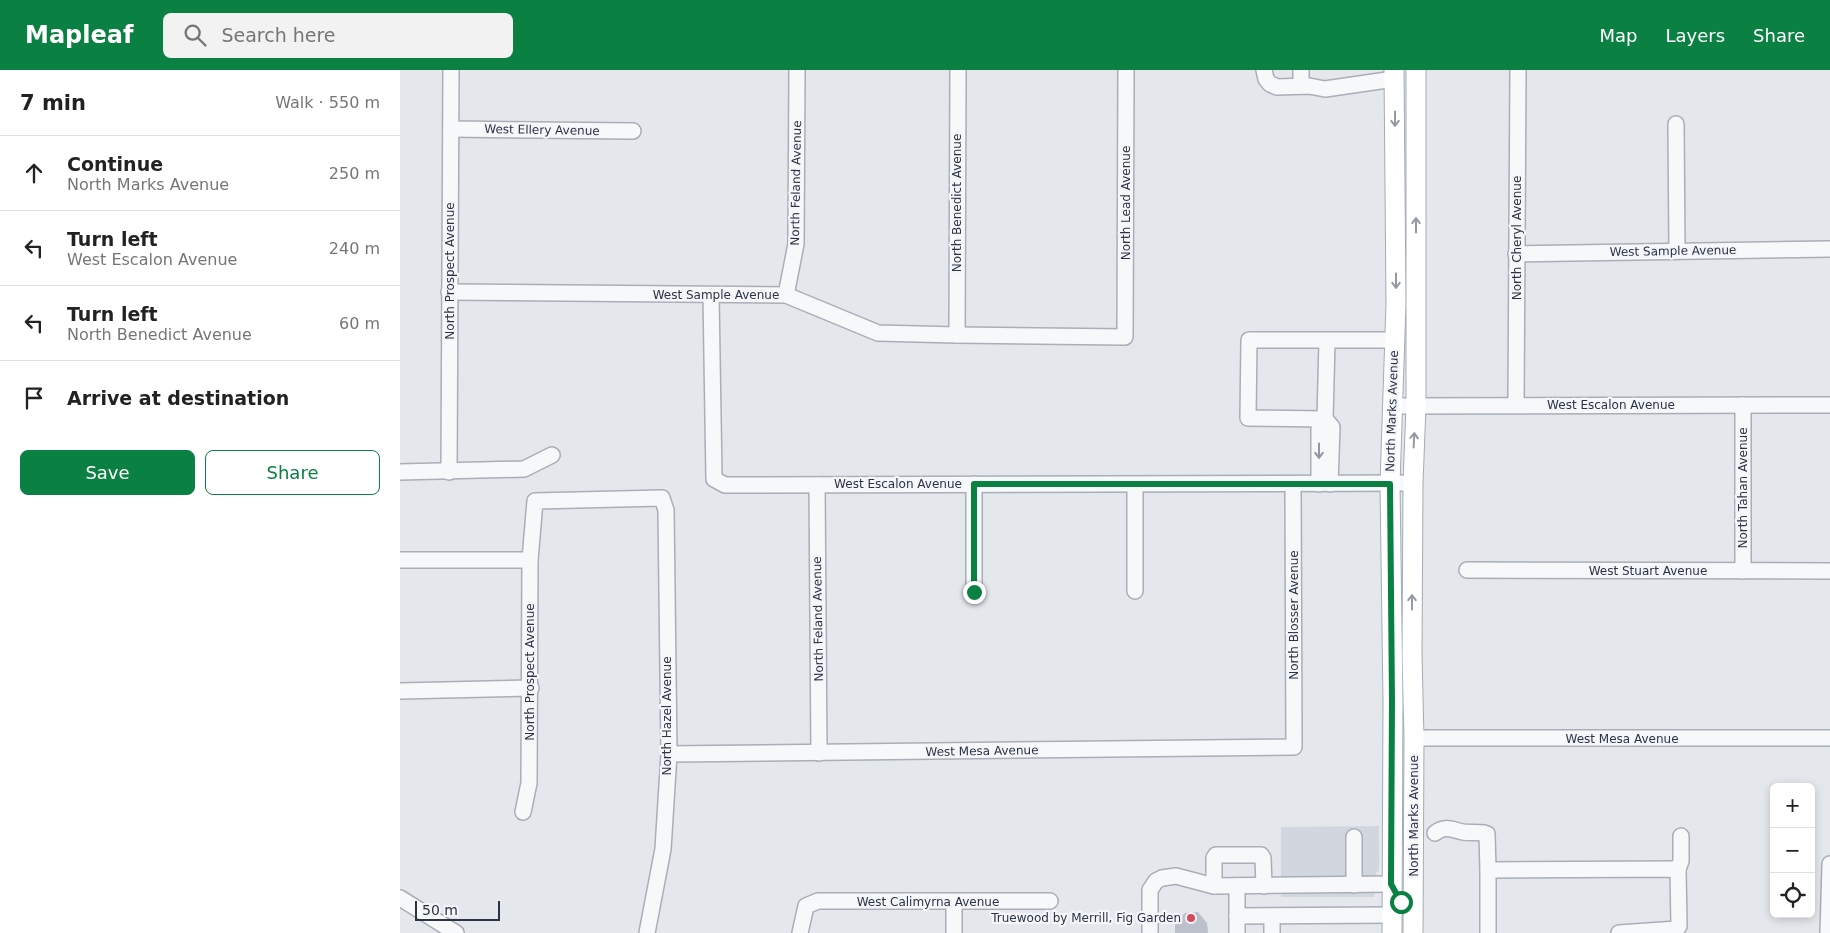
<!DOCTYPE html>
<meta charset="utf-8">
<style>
body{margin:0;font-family:"DejaVu Sans",sans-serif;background:#f2f2f2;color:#222}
.controls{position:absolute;right:15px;bottom:15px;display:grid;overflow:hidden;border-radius:8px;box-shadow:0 2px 8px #0003}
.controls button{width:45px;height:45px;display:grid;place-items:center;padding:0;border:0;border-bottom:1px solid #e0e0e0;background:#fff;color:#222;font:25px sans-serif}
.scale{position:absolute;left:15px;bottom:12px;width:85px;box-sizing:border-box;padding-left:5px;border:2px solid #2b3445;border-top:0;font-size:14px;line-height:18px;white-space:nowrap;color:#2b3445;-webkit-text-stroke:4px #f4f6f9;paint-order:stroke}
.stop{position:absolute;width:15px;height:15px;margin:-11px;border:4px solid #0b8043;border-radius:50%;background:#fff}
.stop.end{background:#0b8043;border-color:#fff;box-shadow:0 1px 5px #0008}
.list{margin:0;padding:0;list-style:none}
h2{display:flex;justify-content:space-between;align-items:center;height:65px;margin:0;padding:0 20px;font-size:21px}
h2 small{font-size:16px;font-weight:400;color:#767676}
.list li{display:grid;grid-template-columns:32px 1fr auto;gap:15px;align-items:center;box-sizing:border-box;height:75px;padding:0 20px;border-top:1px solid #e0e0e0}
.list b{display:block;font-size:19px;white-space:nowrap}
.list p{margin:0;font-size:16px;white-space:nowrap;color:#767676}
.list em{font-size:16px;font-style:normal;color:#767676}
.actions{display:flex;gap:10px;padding:15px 20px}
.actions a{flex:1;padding:11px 0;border:1px solid #0b8043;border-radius:8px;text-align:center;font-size:18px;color:#0b8043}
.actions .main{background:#0b8043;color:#fff}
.icon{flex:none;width:28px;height:28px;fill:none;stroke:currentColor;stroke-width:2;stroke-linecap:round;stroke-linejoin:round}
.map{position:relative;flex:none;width:1430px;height:863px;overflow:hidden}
header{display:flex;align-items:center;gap:30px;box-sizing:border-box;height:70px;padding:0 25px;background:#0b8043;color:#fff}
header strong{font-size:24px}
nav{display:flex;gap:28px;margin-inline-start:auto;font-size:18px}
.search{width:350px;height:45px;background:#f2f2f2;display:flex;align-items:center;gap:12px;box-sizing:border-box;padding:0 18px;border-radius:8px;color:#767676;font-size:19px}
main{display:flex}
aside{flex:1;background:#fff}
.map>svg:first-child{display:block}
.built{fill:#d2d6de}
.building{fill:#bbc0ca}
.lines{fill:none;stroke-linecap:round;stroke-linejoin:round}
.minor-casing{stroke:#a9aeb7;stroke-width:18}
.major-casing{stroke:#a3abb8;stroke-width:21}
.minor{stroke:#f7f8fa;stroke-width:15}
.major{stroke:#fff;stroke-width:19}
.oneway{stroke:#959aa2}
.oneway2{stroke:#9196a0}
.route{stroke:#0b8043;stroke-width:6}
.poi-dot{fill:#d1495b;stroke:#f4f6f9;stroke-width:2}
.labels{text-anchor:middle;stroke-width:4.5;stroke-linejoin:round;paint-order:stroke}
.street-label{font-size:12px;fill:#2b3445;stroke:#f4f6f9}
.poi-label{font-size:12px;fill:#2b3445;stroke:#f4f6f9;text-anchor:end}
</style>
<header>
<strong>Mapleaf</strong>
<div class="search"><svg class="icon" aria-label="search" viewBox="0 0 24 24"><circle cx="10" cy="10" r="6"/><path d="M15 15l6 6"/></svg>Search here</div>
<nav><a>Map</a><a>Layers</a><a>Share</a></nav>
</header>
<main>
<aside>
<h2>7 min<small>Walk · 550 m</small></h2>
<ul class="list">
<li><svg class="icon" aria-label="ahead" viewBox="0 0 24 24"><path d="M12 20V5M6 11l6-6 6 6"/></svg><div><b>Continue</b><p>North Marks Avenue</p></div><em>250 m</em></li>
<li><svg class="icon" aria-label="left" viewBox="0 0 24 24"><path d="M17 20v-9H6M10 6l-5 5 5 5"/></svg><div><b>Turn left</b><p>West Escalon Avenue</p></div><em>240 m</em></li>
<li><svg class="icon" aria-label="left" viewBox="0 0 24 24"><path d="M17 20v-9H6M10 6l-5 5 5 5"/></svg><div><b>Turn left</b><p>North Benedict Avenue</p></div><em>60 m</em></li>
<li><svg class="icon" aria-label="arrive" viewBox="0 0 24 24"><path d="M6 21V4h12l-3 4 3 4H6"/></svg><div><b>Arrive at destination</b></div></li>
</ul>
<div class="actions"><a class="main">Save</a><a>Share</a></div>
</aside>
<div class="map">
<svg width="1430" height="863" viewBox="0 0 1430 863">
<rect width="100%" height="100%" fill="#e4e7ec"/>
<path class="built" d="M979 756V800L974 806V827H881V757Z"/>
<path class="building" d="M798 842 807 853 808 863H775V853L785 843Z"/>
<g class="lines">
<g class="minor-casing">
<g id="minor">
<path d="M864 0 866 9 870 14 877 17 909 16 925 19 994 9"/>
<path d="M901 0V16"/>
<path d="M1276 54 1277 181"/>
<path d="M51 59 233 61"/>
<path d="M1116 184 1430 179"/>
<path d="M49 222 386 225 478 263 557 265 725 267 726 0"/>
<path d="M311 225 314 409 325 415 1013 413"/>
<path d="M386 225 396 174 397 0"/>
<path d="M557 265 558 0"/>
<path d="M927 271 925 349 848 348 849 270H995"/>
<path d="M1116 335 1118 0"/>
<path d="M1343 335V501"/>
<path d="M992 336 1430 335"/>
<path d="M0 402 124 399 152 385"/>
<path d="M49 402 51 0"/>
<path d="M574 414V521"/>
<path d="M919 414V358L925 349 932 357 930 414"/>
<path d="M417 415 419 683"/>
<path d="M735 415V521"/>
<path d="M0 490H130"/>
<path d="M1067 500 1430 501"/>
<path d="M0 621 131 618"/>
<path d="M1014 668H1430"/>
<path d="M269 684 894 677 893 414"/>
<path d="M123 742 129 713 130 490 135 431 262 428 266 440 269 684 263 779 247 863"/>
<path d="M1035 763C1045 755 1052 760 1063 762 1069 763 1077 762 1084 763L1087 764 1088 800"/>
<path d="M954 767V815"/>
<path d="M1278 799 1281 791V766"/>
<path d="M814 816V788L816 785H861L863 788 864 816"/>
<path d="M837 816V863"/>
<path d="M0 828 56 863"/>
<path d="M837 846 992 845"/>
<path d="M872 846V863"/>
<path d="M750 861V820L756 811 762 808 776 806 814 816 991 814"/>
<path d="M400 863 406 836 418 831H650"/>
<path d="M554 863V832"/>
<path d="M1088 863V800L1278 799 1279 856 1277 859 1219 863"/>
<path d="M1428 863 1430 794"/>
</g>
</g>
<g class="major-casing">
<g id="major">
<path d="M992 863 993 631 990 414 996 233 994 0"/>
<path d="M1013 863 1014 668 1012 586 1013 413 1016 336V0"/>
</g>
</g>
<use href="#minor" class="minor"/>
<use href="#major" class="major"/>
</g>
<defs><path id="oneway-shaft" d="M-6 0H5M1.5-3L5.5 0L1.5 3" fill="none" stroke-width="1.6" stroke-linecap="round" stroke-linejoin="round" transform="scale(1.25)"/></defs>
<g class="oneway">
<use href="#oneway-shaft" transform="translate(995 49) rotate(90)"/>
<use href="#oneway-shaft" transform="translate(1016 155) rotate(-90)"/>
<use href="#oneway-shaft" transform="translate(996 211) rotate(90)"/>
<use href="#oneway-shaft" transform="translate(1014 370) rotate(-87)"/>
<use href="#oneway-shaft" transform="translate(1012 532) rotate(-90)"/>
</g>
<use class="oneway2" href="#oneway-shaft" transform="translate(919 381) rotate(90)"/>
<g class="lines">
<path class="route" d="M574 522V414H990L992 631 991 814 1001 832"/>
</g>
<circle class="poi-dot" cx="791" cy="848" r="5"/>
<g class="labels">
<g class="street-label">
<text transform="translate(142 60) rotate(1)" y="4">West Ellery Avenue</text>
<text transform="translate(396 113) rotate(-89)" y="4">North Feland Avenue</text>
<text transform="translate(557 133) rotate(-90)" y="4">North Benedict Avenue</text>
<text transform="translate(726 133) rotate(-90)" y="4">North Lead Avenue</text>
<text transform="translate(1117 168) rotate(-90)" y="4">North Cheryl Avenue</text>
<text transform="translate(1273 181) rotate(-1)" y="4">West Sample Avenue</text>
<text transform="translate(50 201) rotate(-90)" y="4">North Prospect Avenue</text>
<text x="316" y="229">West Sample Avenue</text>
<text x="1211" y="339">West Escalon Avenue</text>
<text transform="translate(992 341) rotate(-88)" y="4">North Marks Avenue</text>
<text x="498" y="418">West Escalon Avenue</text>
<text transform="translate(1343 418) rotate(-90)" y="4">North Tahan Avenue</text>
<text x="1248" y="505">West Stuart Avenue</text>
<text transform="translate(894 545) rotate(-90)" y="4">North Blosser Avenue</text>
<text transform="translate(418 549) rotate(-91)" y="4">North Feland Avenue</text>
<text transform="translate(130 602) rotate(-90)" y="4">North Prospect Avenue</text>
<text transform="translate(267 646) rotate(-90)" y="4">North Hazel Avenue</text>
<text x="1222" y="673">West Mesa Avenue</text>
<text transform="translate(582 681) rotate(-1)" y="4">West Mesa Avenue</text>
<text transform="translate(1014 746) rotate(-90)" y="4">North Marks Avenue</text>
<text x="528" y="836">West Calimyrna Avenue</text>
</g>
<g class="poi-label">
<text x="781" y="852">Truewood by Merrill, Fig Garden</text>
</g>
</g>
</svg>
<div class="controls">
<button>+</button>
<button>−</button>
<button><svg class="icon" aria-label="locate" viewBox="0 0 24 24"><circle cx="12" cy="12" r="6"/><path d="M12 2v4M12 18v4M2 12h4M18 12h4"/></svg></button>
</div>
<div class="scale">50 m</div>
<div class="stop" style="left:1001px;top:832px"></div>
<div class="stop end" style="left:574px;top:522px"></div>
</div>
</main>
